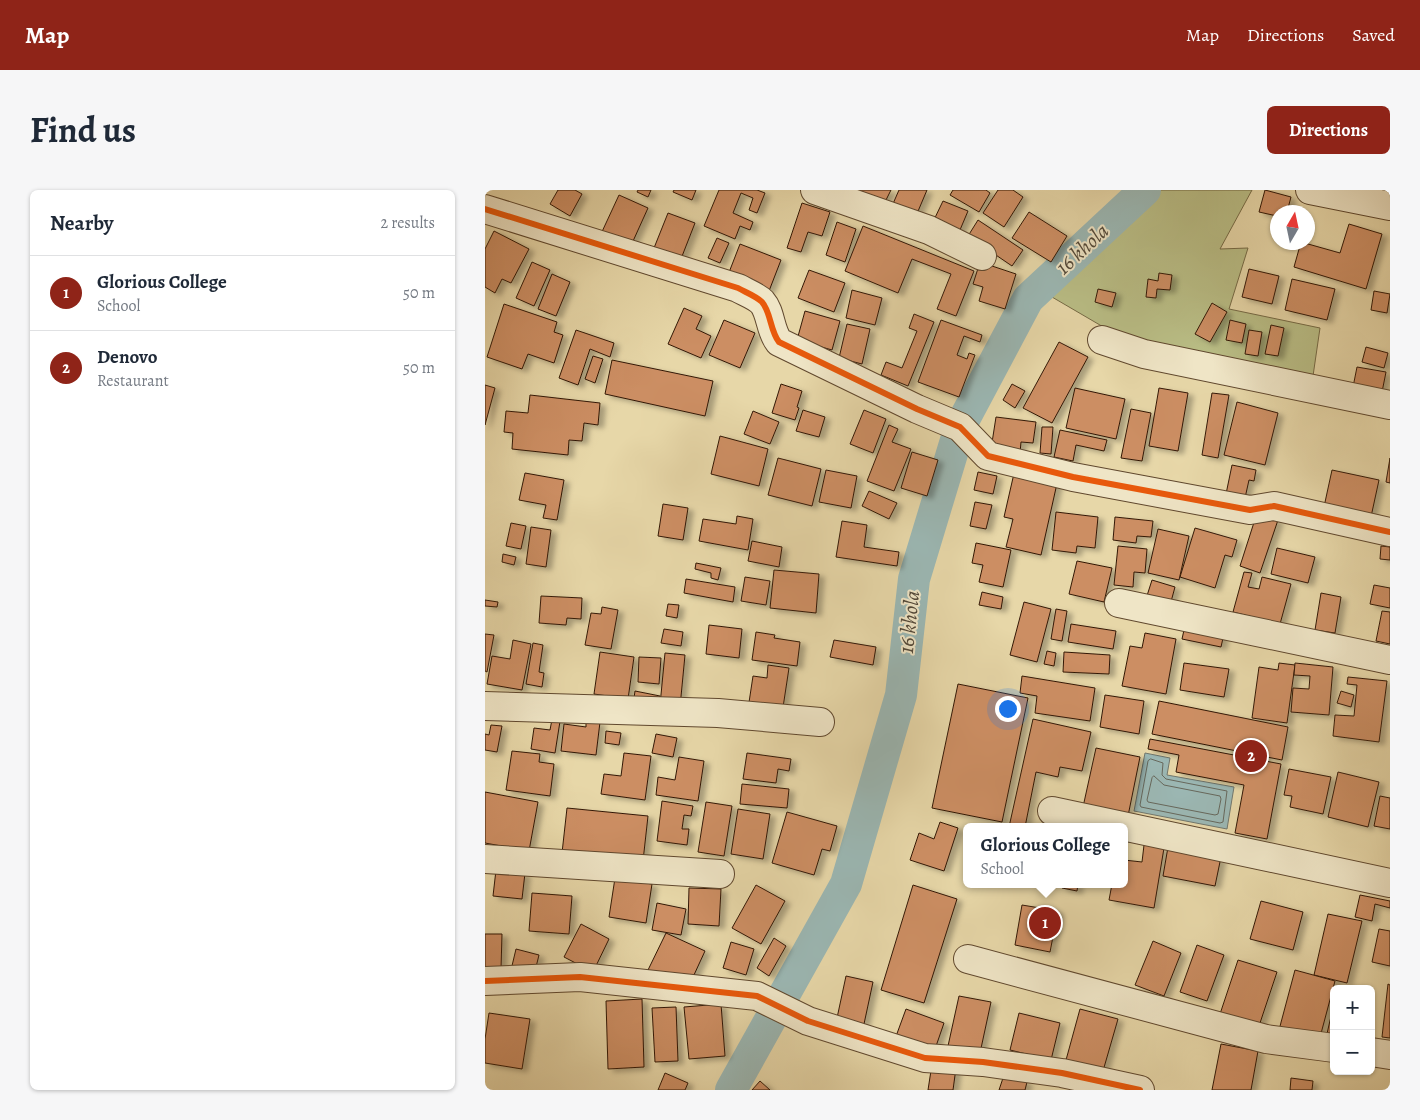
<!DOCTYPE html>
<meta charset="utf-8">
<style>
body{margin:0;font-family:Alegreya,serif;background:#f6f6f7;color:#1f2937}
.controls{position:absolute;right:15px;bottom:15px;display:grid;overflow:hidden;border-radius:8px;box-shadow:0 1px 4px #0004}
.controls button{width:45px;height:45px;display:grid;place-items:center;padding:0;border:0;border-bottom:1px solid #e0e1e3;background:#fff;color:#1f2937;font:25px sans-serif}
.compass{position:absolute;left:785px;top:15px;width:45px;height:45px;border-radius:50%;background:#fff;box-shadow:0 1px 4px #0004;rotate:9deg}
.you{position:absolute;left:522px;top:518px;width:18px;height:18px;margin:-12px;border:4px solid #fff;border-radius:50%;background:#1a73e8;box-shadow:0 0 0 8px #1a73e833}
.badge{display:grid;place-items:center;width:32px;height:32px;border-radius:50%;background:#8f2418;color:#fff;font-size:16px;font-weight:700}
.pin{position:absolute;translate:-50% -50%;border:2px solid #fff;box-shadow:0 1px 5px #0006}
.popup{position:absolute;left:478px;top:633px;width:165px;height:65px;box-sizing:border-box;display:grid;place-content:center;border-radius:8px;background:#fff;filter:drop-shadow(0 1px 4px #0005);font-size:16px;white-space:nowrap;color:#747a83}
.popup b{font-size:19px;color:#1f2937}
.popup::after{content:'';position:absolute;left:50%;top:100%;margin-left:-10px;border:10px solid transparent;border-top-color:#fff}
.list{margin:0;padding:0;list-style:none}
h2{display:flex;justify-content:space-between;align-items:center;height:65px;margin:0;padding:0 20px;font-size:21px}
h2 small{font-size:16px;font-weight:400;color:#747a83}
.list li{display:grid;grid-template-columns:32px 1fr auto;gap:15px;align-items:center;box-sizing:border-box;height:75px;padding:0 20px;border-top:1px solid #e0e1e3}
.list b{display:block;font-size:19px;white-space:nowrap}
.list p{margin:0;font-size:16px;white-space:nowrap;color:#747a83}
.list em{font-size:16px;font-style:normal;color:#747a83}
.map{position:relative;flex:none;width:905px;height:900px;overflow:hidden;border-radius:8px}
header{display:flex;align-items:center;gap:30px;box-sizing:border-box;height:70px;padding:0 25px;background:#8f2418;color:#fff}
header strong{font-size:24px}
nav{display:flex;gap:28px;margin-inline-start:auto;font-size:18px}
.intro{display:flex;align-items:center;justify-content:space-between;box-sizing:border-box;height:120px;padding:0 30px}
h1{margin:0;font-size:35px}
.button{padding:12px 22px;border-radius:8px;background:#8f2418;color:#fff;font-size:18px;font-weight:700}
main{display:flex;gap:30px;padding:0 30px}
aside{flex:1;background:#fff;border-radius:8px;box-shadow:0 1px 4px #0004}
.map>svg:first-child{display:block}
.green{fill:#b9bd85;stroke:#766a45}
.water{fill:#9bb7b3;stroke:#71776d}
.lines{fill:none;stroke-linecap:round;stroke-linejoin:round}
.shore{stroke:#67685c;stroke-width:1}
.canal{stroke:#9bb7b3;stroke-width:32}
.building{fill:#cc8e63;stroke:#331805;filter:url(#shadow)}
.minor-casing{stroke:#60482e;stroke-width:30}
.minor{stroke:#efe5c6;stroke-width:28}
.cycleway-casing{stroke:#efe5c6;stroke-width:9}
.cycleway{stroke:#e8590c;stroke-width:6}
.labels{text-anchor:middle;stroke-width:4;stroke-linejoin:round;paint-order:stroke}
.water-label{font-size:21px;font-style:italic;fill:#524839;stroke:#efe5c6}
</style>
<header>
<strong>Map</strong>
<nav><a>Map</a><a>Directions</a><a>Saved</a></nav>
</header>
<div class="intro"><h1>Find us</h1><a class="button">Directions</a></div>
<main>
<aside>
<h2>Nearby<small>2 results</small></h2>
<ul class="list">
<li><span class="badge">1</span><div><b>Glorious College</b><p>School</p></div><em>50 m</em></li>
<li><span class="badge">2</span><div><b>Denovo</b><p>Restaurant</p></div><em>50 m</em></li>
</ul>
</aside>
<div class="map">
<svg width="905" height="900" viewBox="0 0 905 900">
<defs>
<filter id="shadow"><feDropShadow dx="5.5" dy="3" stdDeviation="2.5" flood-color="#0004"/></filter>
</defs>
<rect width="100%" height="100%" fill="#e7d7a8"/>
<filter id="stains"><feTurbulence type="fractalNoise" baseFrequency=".004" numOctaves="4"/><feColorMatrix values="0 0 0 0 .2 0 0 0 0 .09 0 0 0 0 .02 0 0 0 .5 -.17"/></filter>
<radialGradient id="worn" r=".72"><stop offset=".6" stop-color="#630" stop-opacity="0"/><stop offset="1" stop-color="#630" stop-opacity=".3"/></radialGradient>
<path class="green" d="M675 0H767L735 59 763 58 744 119 835 138 828 186 644 152 567 107Z"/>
<path class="water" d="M660 563 685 568 682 585 749 597 742 639 649 621Z"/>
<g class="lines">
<g class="shore">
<path d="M666 569 678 573 677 585 681 589 742 601 738 632 735 633 656 617 655 615 663 571Z"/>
<path d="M669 586 679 595 735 606 736 609 733 624 730 625 663 612 662 610 667 588Z"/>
</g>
<path class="canal" d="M246 900 361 694 416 505 429 389 475 237 543 109 660 0"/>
</g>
<g class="building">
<path d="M73 0H90L97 4 85 26 65 14Z"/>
<path d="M153 0H166L163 7 152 2Z"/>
<path d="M189 0H211L207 10 188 2Z"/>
<path d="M234 0H272L280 3 272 23 264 20 268 8 256 3 248 23 268 32 265 40 255 36 250 49 219 36Z"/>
<path d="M368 0H406L397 18Z"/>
<path d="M414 0H442L431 26 407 16Z"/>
<path d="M468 0H501L505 3 494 22 465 5Z"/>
<path d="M513 0H528L538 7 519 37 498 23Z"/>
<path d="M780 0 806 7 802 22H792V26L774 22Z"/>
<path d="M134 5 163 18 144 60 115 46Z"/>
<path d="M458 11 483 21 472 47 446 36Z"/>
<path d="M317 13 345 22 337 46 323 42 316 62 302 58Z"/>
<path d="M544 22 582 46 566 72 527 48Z"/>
<path d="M183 23 210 33 194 74 167 63Z"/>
<path d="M493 30 538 60 527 76 483 46Z"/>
<path d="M352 32 371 39 360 72 341 65Z"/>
<path d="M864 34 897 44 881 99 809 77 816 52 855 63Z"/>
<path d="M378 36 489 81 471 126 452 119 466 84 427 69 413 103 360 81Z"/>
<path d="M9 41 44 59 26 93 17 89 10 103 0 97V59Z"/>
<path d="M232 48 244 53 235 73 223 68Z"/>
<path d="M255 54 296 70 284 101 243 85Z"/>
<path d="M47 72 65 80 49 116 31 108Z"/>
<path d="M495 72 531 84 520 119 494 111 498 97 488 94Z"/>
<path d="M764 79 794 86 787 114 757 107Z"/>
<path d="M324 80 360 93 349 122 313 108Z"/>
<path d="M674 83 687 85 685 100 672 99 671 108 661 107 663 89 673 91Z"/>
<path d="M67 84 85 92 71 126 53 119Z"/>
<path d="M807 89 850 99 842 130 800 120Z"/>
<path d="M613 99 631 103 627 117 610 112Z"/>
<path d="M367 100 397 108 390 135 361 128Z"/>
<path d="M889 101 905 104 902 123 886 120Z"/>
<path d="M727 113 742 122 725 152 710 144Z"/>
<path d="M19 114 72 132 69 142 78 145 69 173 43 164 37 179 2 167Z"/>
<path d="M199 118 217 126 211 139 226 146 216 168 183 154Z"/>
<path d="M320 121 355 131 347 160 312 150Z"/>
<path d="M429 124 449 132 423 196 396 185 401 172 417 178 432 141 424 138Z"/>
<path d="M239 130 270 143 255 178 224 165Z"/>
<path d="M456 130 497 145 495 152 479 146 472 165 482 169 484 163 490 165 474 207 433 192Z"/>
<path d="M745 130 761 134 757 153 741 150Z"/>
<path d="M362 134 385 139 377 174 354 168Z"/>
<path d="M786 135 799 138 793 166 780 164Z"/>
<path d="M91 140 129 153 125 167 105 159 93 195 74 188Z"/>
<path d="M764 140 777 142 773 166 760 164Z"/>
<path d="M574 152 603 167 567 233 538 218Z"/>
<path d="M881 157 903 163 899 178 877 172Z"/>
<path d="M108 166 118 169 110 193 100 189Z"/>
<path d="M127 170 228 191 220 226 120 204Z"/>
<path d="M872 177 901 182 897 202 868 197Z"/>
<path d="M296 194 317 201 312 217 314 218 310 230 287 223Z"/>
<path d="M527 194 540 201 530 218 518 210Z"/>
<path d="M0 195 10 198 0 235Z"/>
<path d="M590 198 640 209 631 249 581 238Z"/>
<path d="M674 198 703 203 693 261 664 256Z"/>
<path d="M727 203 744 205 733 268 717 265Z"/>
<path d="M45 205 115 213 113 235 99 233 97 251 84 250 83 265 27 259 28 243 19 242 21 221 43 223Z"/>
<path d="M752 212 793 223 780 275 739 265Z"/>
<path d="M646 219 666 223 657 271 636 268Z"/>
<path d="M318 220 340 227 334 247 311 241Z"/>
<path d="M379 220 401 229 388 263 365 254Z"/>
<path d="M268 221 294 232 285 254 259 244Z"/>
<path d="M511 227 551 232 548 253 536 252 535 263 506 259Z"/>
<path d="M404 235 413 239 407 252 426 259 409 301 382 291Z"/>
<path d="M557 237H568L566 264 555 263Z"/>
<path d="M575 240 622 250 619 261 591 255 588 271 569 267Z"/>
<path d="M235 246 283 259 274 296 226 284Z"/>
<path d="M427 262 453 270 442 306 416 298Z"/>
<path d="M293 268 336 279 327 316 283 305Z"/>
<path d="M905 268V293L901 292Z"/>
<path d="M747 275 771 280 769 291 764 290 760 308 741 304Z"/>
<path d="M530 279 573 289 556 365 521 357 528 329 519 327Z"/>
<path d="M341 280 372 286 366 318 334 312Z"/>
<path d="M847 280 894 290 884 336 837 326Z"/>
<path d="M493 282 512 286 508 304 489 300Z"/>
<path d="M40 283 79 290 72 330 58 328 61 315 34 310Z"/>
<path d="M384 301 412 313 404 329 377 316Z"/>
<path d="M490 312 507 315 501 339 485 336Z"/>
<path d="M178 314 203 318 198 350 173 346Z"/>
<path d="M571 322 613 327 610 358 592 356 591 363 567 360Z"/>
<path d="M772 323 793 330 775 383 755 376Z"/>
<path d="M252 326 268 329 263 360 214 351 218 329 251 334Z"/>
<path d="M630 327 668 331 666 347 652 346 651 353 628 350Z"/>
<path d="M357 331 382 335 379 357 414 362 412 376 351 367Z"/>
<path d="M26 333 41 336 36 359 21 356Z"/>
<path d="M46 337 66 340 61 377 41 374Z"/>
<path d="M710 338 752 350 747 367 740 365 730 398 695 387Z"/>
<path d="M673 339 704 346 694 390 663 383Z"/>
<path d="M267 351 297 357 294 377 263 371Z"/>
<path d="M491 353 526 360 518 397 494 392 498 375 487 373Z"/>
<path d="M633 356 662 359 660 383 649 382 648 397 629 395Z"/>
<path d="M896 356 905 357V370L895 369Z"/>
<path d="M792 358 830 367 823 393 786 384Z"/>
<path d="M18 364 31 367 29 375 17 372Z"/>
<path d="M592 371 627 378 619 412 584 404Z"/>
<path d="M211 373 236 378 233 390 226 388V383L210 379Z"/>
<path d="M289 380 334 384 331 423 285 418Z"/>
<path d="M759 382 767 383 763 397 774 399 777 387 806 394 795 434 748 422Z"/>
<path d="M260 387 285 391 281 415 256 411Z"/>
<path d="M201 389 250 397 248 412 199 403Z"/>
<path d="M667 390 690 397 684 419 660 412Z"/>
<path d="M889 395 905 398V418L885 414Z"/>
<path d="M497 402 518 407 516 419 494 415Z"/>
<path d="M836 403 856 407 850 443 830 440Z"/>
<path d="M56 406 97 408 96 429 82 428 81 435 54 433Z"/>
<path d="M0 410 13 412 12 417 0 416Z"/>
<path d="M539 412 566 419 552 472 525 465Z"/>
<path d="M183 414 194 415 192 428 181 426Z"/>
<path d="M117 417 133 420 126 459 100 455 106 423 116 424Z"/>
<path d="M571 419 582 421 577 451 566 449Z"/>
<path d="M897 421 905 422V454L891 451Z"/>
<path d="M701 431 740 439 736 457 697 449Z"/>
<path d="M586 434 631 441 628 459 583 452Z"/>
<path d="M224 435 257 439 254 468 221 464Z"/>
<path d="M179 439 198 442 196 456 176 453Z"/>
<path d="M271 442 290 445 289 448 315 452 312 476 267 470Z"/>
<path d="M660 443 691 449 681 504 637 496 645 456 657 458Z"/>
<path d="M0 444 9 445 2 482 0 481Z"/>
<path d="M28 450 46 454 37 500 2 494 7 466 25 469Z"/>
<path d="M349 450 391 457 388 475 345 467Z"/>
<path d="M48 453 58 455 54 482 59 483 57 497 41 494Z"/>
<path d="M562 461 571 463 569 476 559 474Z"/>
<path d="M115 462 149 467 143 509 109 504Z"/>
<path d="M579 462 625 465 624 484 578 482Z"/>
<path d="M180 463 200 465 195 517 175 515Z"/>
<path d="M154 467 176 468 174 494 153 492Z"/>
<path d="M699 473 744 479 739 507 695 500Z"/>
<path d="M794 473 810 475 802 533 767 528 774 477 793 480Z"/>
<path d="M810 473 848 477 844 525 806 522 808 498 824 499 825 486 809 485Z"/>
<path d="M283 475 304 478 297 524 263 519 268 486 282 488Z"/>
<path d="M537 486 610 498 605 531 550 523 552 506 535 503Z"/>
<path d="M863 487 902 491 894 552 848 546 850 525 869 526 872 495 862 494Z"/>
<path d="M473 494 543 508 517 632 447 618Z"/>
<path d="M150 501 175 506 172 520 148 515Z"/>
<path d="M856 501 869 505 866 517 852 513Z"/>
<path d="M620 505 659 511 654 544 615 537Z"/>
<path d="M674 511 803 537 797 570 667 544Z"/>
<path d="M68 524 76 525 70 563 46 559 49 538 65 540Z"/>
<path d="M548 529 606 542 597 581 575 577 573 587 551 582 540 637H524Z"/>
<path d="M101 531 115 532 111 565 76 561 79 534 101 537Z"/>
<path d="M6 535 17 536 12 562 0 560V544L4 545Z"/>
<path d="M121 541 136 543 134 555 120 553Z"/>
<path d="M171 544 192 548 188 567 167 563Z"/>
<path d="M665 549 796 574 782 649 750 643 759 595 691 582 694 565 663 559Z"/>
<path d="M611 558 655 567 643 626 598 617Z"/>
<path d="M27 561 55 564 54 572 69 574 65 606 21 600Z"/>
<path d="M139 563 166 566 160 610 116 604 119 584 136 586Z"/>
<path d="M262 563 306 569 304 581 293 579 291 593 258 589Z"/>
<path d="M194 567 219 571 213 611 171 605 173 587 190 590Z"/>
<path d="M804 579 846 587 838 624 805 617 807 606 799 605Z"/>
<path d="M853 582 894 592 883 637 843 627Z"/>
<path d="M257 594 304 599 302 618 255 614Z"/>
<path d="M0 602 53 612 44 661 0 653Z"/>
<path d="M895 606 905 608V639L889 636Z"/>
<path d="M177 611 208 616 206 626 199 625 197 639H204L202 655 172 651Z"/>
<path d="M221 612 247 616 239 666 213 662Z"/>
<path d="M82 618 163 626 158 671 77 663Z"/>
<path d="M253 619 285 624 278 669 246 664Z"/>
<path d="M302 622 352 636 345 661 337 659 329 685 287 673Z"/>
<path d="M455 632 473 638 459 681 425 670 434 643 449 649Z"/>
<path d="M659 655 679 658 669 718 624 710 627 694H639V670L657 672Z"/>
<path d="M683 657 736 667 730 696 678 686Z"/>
<path d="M11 680 40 683 37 709 8 706Z"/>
<path d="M130 688 167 694 161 733 124 727Z"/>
<path d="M577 694H593L592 701 577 698Z"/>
<path d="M271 695 300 711 276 754 247 738Z"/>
<path d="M428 695 472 709 439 813 396 800Z"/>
<path d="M204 698 236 699 234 736 203 734Z"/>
<path d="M47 703 87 706 84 744 44 741Z"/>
<path d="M875 705 905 711V718L890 714 887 731 870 727Z"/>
<path d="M776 711 818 722 808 760 765 749Z"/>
<path d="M172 713 201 719 196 745 167 740Z"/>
<path d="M537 715 573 721 565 762 530 755Z"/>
<path d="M843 724 877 731 862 793 829 785Z"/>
<path d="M96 734 124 749 108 782 79 767Z"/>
<path d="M894 739 905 741V776L887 772Z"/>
<path d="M181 743 220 761 203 798 163 780Z"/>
<path d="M0 744H17L16 779 0 778Z"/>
<path d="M289 748 301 756 284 786 272 778Z"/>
<path d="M668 751 696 763 679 806 650 795Z"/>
<path d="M246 752 269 759 261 785 238 778Z"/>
<path d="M712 755 739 765 722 811 695 802Z"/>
<path d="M31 759 54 765 49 785 26 780Z"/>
<path d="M753 770 792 782 774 836 735 824Z"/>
<path d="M810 780 850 791 834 851 794 840Z"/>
<path d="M361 786 388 792 379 834 352 828Z"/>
<path d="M903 794 905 795V848L897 847Z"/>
<path d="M474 806 506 812 495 863 463 856Z"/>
<path d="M157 809 159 877 123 879 121 811Z"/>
<path d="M849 813V849L841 848Z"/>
<path d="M236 814 240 866 204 869 199 817Z"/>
<path d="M191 817 193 871 170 872 167 818Z"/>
<path d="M421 819 459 833 449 862 410 849Z"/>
<path d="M595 819 633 829 618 881 581 870Z"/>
<path d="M4 823 45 829 37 879 0 873V849Z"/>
<path d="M534 823 575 833 566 870 525 860Z"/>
<path d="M736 854 773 861 766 900H727Z"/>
<path d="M447 874 471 878 468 900H443Z"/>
<path d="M180 883 203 893 200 900H173Z"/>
<path d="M519 885 542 892 540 900H514Z"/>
<path d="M806 888 828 891 827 900H805Z"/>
<path d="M275 891 285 900H267Z"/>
</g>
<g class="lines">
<g class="minor-casing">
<g id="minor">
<path d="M330 0 444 40 497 66"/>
<path d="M825 0 905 16"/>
<path d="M0 19 253 98C260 102 271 106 277 112 286 122 285 141 294 152L432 219 475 237 503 266 588 287 765 320 789 316 905 342"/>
<path d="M617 150 659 164 905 215"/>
<path d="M634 413 905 470"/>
<path d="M0 516 233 523 335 532"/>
<path d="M567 621 905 693"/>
<path d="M0 669 235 684"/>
<path d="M483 769 781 849 849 858"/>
<path d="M0 791 95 787 272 806 323 831 440 868 498 872 577 883 655 900"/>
<path d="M886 862 905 865"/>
</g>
</g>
<use href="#minor" class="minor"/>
<g class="cycleway-casing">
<g id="cycleway">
<path d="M0 19 253 98C260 102 271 106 277 112 286 122 285 141 294 152L432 219 475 237 503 266 588 287 765 320 789 316 905 342"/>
<path d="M0 791 95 787 272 806 323 831 440 868 498 872 577 883 655 900"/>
</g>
</g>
<use href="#cycleway" class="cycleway"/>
</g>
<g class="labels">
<g class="water-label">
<text transform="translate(597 59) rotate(-43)" y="7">16 khola</text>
<text transform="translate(424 432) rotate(-84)" y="7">16 khola</text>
</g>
</g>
<rect width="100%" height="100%" filter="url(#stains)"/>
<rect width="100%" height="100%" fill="url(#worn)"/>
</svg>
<div class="controls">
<button>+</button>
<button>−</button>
</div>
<svg class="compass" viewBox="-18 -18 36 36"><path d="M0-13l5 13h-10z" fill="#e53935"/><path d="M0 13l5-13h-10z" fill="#747a83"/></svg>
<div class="you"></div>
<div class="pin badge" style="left:560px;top:733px">1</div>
<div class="popup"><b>Glorious College</b>School</div>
<div class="pin badge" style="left:766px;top:566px">2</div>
</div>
</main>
